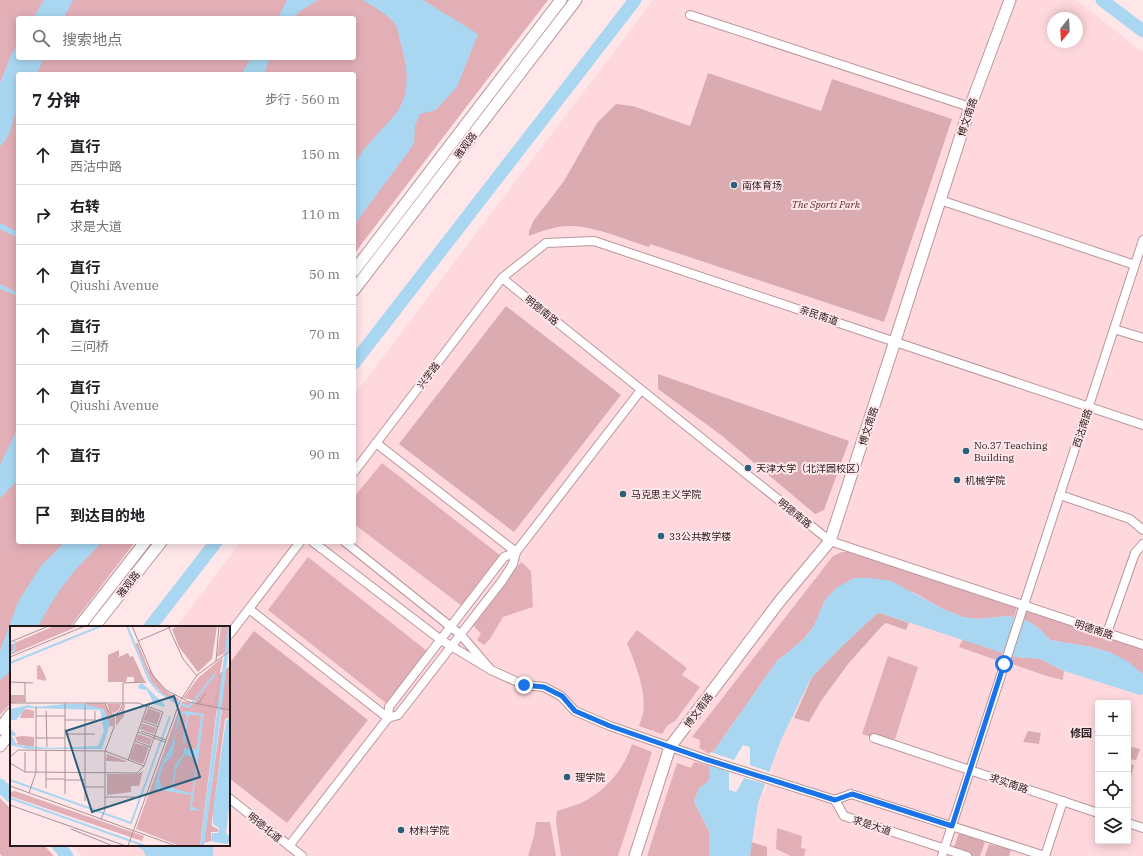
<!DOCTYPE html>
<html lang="zh">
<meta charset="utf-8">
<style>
body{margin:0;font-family:"IBM Plex Serif","Noto Sans SC",serif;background:#f2f2f2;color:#202124}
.controls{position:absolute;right:12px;bottom:12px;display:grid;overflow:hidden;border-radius:4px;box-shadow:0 2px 10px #0003}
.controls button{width:36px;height:36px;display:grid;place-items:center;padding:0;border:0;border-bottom:1px solid #e0e0e0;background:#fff;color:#202124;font:20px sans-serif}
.compass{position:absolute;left:1047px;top:12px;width:36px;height:36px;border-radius:50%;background:#fff;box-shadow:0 2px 10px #0003;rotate:198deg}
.stop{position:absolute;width:12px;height:12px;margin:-9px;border:3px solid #1a73e8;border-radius:50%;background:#fff}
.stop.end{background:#1a73e8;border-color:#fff;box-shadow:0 1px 4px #0008}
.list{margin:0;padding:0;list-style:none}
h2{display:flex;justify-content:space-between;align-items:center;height:52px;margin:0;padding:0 16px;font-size:17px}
h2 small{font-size:13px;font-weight:400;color:#757577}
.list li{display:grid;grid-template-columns:26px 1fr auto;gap:12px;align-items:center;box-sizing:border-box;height:60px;padding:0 16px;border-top:1px solid #e0e0e0}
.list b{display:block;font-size:15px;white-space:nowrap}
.list p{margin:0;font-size:13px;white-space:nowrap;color:#757577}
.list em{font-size:13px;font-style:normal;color:#757577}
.icon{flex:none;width:22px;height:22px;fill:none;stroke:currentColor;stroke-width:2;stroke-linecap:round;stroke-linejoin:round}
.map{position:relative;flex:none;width:1143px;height:856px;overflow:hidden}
.search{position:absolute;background:#fff;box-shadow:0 2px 10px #0003;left:16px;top:16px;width:340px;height:44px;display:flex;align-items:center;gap:10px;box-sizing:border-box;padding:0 14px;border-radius:4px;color:#757577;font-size:15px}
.panel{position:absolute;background:#fff;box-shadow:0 2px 10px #0003;left:16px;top:72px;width:340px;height:472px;border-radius:4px}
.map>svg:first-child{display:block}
.built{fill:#fed8dd;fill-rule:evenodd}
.green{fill:#daacb2}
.forest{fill:#e3afb7;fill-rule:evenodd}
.water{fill:#a9d7f2}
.pier{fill:#fee6e9}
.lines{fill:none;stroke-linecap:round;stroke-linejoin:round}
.river{stroke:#a9d7f2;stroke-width:13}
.street-casing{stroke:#ba969b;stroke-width:10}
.secondary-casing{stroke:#ba969b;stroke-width:13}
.street{stroke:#fff;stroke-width:8}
.secondary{stroke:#fff;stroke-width:11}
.route{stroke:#1a73e8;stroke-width:5}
.poi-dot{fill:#2a607b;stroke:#fee6e9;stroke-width:1.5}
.labels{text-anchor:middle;stroke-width:4;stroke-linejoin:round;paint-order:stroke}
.street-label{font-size:10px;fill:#281a1c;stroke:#fee6e9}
.poi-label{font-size:10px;fill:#281a1c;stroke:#fee6e9;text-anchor:start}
.park-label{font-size:10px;font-style:italic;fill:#632533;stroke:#fee6e9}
.neighbourhood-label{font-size:11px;font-weight:bold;fill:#281a1c;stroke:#fee6e9}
.inset-river{fill:none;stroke:#a9d7f2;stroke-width:2}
.inset-road{fill:none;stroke:#a89497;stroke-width:1}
.view{fill:#2a607b;fill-opacity:0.15;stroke:#2a607b;stroke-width:2}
.inset-edge{fill:none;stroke:#281a1c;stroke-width:2}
</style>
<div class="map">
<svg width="1143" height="856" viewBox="0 0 1143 856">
<rect width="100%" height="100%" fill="#fee6e9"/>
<path class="built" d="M653 0H1076L1143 52V856H82L73 845H229V627H176L241 542H354V395ZM1053 18H1077V42H1053ZM1098 703H1128V841H1098Z"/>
<g class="green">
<path d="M708 73 821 111 832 79 952 119 884 322 650 244 652 238 649 247C622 239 587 222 558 227 548 229 538 232 529 236V231L534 220 564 181 597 123 616 104 633 106 690 126Z"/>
<path d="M506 306 621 395 514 532 399 444Z"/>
<path d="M658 374 849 441 824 510 815 514 721 435 658 389Z"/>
<path d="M880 613 909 623 906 630 886 623 882 626 848 664 821 701 809 722 794 718 812 677 841 647 873 617 876 614Z"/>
<path d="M254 631 368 720 287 823 229 778V664Z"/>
<path d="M1028 731 1041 733 1039 744 1023 742Z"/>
<path d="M1128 746 1140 749 1136 760 1128 759Z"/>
<path d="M1128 764 1134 765 1130 780 1128 779Z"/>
<path d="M959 833 985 842 980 856H973L953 850Z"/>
<path d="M751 842 767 847V856H750Z"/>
<path d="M997 843 1012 847 1009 856H985L989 844 996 846Z"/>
</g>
<g class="forest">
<path d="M0 0H548L354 254V74H18V542H135L70 627H11V703L0 715ZM18 18H354V58H18Z"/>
<path d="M382 463 501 556 462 606 354 524V497Z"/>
<path d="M842 552H848L1017 607 1014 617 1007 616 977 619 963 617 943 609 913 592 825 600 814 626 803 640 777 661 711 755 699 748 700 744V740L692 737 833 556Z"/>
<path d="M308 557 427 651 386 703 268 610Z"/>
<path d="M521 562 531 571 533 607 503 617 490 639 484 645 477 640 481 634 473 625Z"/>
<path d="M1025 609 1143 648V674L1109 652 1091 647 1050 640 1034 625 1022 619Z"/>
<path d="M637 630 687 668 682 675 700 687 676 720 667 726 662 734 639 726C640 722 642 718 643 714 647 692 635 663 627 643Z"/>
<path d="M963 639 1003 652 999 661 959 647Z"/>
<path d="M1012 655C1021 659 1031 657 1041 659 1049 661 1056 668 1064 671L1063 680 1050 677 1009 663Z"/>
<path d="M888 656 918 667 895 739 871 737 862 734Z"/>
<path d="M632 744 652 752 618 856H561L556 822 557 811C565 808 574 806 581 803 605 792 624 769 632 744Z"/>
<path d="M694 762 710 766V777L708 782 699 788 694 802 709 831V856H647L677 763 691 768Z"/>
<path d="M0 798 11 809V845H44L54 856H2L0 854Z"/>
<path d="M536 822H550L556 856H528L534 836Z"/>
<path d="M777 828 802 836 801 848 806 849 804 856H791L776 849Z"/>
</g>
<g class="water">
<path d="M44 0H73L64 18H33Z"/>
<path d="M287 0H318L299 12 294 18H278Z"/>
<path d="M363 0H423L478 34 457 87 436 110 420 114 415 126 414 143 409 151 354 225V165C364 145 383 130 397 112 412 90 407 66 400 41 399 36 398 28 395 24 389 15 372 6 363 0Z"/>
<path d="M18 43V58H44L37 74H18V107C11 120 13 136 0 146V83L11 55Z"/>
<path d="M252 58H270L264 74H242L247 64Z"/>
<path d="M0 223 18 232V238L0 229Z"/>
<path d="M0 284 18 293V296L0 289Z"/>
<path d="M18 427V480L0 498V465Z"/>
<path d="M65 542H101C94 551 86 559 78 567 62 585 49 606 38 627H11V671L0 680V651L18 602 40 567Z"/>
<path d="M854 578H870L891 581 943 609 963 617 977 619 1007 616 1028 621 1040 629 1050 640 1091 647 1109 652 1127 661 1143 674V694L1140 695 1064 671 1040 659 1015 657 880 613 876 614 841 647 811 678 781 740 758 803 750 856H709V831L694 802 699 788 708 782 710 777 709 770 711 755 777 661 803 640 814 626 825 600 836 588Z"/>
<path d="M134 845H213V856H146L143 850Z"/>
</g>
<path class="pier" d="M743 745 750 747V765L770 772 774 765 764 794 763 793 766 784 744 778 736 792 729 790V772L708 765 710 752 734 760Z"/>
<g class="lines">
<g class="river">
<path d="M1102 0 1143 31"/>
<path d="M354 363 635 0"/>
<path d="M150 627 216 542"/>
<path d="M0 785 11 796"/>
<path d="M58 845 67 856"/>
</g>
<g class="street-casing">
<g id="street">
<path d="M690 15 970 107"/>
<path d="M940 200 1135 265"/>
<path d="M502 278 830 541 1143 645"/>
<path d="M1114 329 1143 338"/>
<path d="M376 443 516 552"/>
<path d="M354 472 502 278 546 243 594 241 1143 425"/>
<path d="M1060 495 1130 519 1143 530"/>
<path d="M313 542 441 640 491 670 461 635 345 542"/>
<path d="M249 609 388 718"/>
<path d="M1107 633 1135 553 1143 544"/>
<path d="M229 635 300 542"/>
<path d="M491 670 524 685 544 687 561 696 575 711 610 726 705 759 835 800"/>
<path d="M388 718 398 715 502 581 513 564 516 552 641 390"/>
<path d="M874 738 1098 813"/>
<path d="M229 798 302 856"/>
<path d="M835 800 851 794 1045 856"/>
<path d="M835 800 844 816 967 856"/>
<path d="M1128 823 1143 828"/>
<path d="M289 846 388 718 389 707 504 557 516 552"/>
<path d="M942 856 1143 240"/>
<path d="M1045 856 1063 801"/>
</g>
</g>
<g class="secondary-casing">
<g id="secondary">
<path d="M354 271 561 0"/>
<path d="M354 290 576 0"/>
<path d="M79 627 145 542"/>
<path d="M94 627 161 542"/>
<path d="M0 729 11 714"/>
<path d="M0 746 11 732"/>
<path d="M635 856 670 747 779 602 830 541 895 341 970 107 1010 0"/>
</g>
</g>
<use href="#street" class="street"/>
<use href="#secondary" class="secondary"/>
</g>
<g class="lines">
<path class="route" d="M524 685 544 687 562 696 575 711 610 726 705 759 835 800 852 794 952 826 1004 664"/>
</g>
<g class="poi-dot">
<circle cx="734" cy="185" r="4"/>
<circle cx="966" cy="451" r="4"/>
<circle cx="748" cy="468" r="4"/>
<circle cx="957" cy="480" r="4"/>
<circle cx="623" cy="494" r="4"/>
<circle cx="661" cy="536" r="4"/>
<circle cx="567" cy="777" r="4"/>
<circle cx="401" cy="830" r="4"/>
</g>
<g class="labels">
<g class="street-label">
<text transform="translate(967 117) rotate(-71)" y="4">博文南路</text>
<text transform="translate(465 145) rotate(-53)" y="4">雅观路</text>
<text transform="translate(542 310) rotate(39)" y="4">明德南路</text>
<text transform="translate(819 315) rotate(19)" y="4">亲民南道</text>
<text transform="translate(428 375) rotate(-53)" y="4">兴学路</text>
<text transform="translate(868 426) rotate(-72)" y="4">博文南路</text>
<text transform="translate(1082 428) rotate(-72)" y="4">西沽南路</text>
<text transform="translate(795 513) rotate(39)" y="4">明德南路</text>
<text transform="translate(128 584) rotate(-52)" y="4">雅观路</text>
<text transform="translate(1094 629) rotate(18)" y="4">明德南路</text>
<text transform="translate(698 710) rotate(-53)" y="4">博文南路</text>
<text transform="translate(1009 783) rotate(19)" y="4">求实南路</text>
<text transform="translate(872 825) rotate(18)" y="4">求是大道</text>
<text transform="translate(265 827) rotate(39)" y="4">明德北道</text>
</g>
<g class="poi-label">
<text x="742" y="189">南体育场</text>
<text x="974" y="449">No.37 Teaching<tspan x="974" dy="12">Building</tspan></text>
<text x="756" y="472">天津大学（北洋园校区）</text>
<text x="965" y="484">机械学院</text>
<text x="631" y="498">马克思主义学院</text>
<text x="669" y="540">33公共教学楼</text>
<text x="575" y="781">理学院</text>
<text x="409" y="834">材料学院</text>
</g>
<g class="park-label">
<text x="826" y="208">The Sports Park</text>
</g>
<g class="neighbourhood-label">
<text x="1081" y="737">修园</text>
</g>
</g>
<g transform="translate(10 626)">
<rect width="220" height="220" fill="#fee6e9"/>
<path d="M168 0H207L202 33 188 46 169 21 162 3ZM109 24V31L118 27 120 31 123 30 135 56H124V51H117L116 56H98V29ZM220 40V86L183 79 206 50ZM0 69H14L15 76 0 77ZM97 78H111L109 84 104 87 100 86ZM138 82 151 87 147 99 133 94ZM13 110 24 111V121L5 118 8 117 5 111ZM125 117 139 121 133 138 119 133ZM97 128 116 135 117 136 96 135ZM133 145 129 160H121V166L97 169V148H126Z" fill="#daacb2"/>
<path d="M44 0H69L0 29V19ZM211 0H220V25L207 31ZM128 17 138 42 156 65 169 73 168 77 153 68 141 55 125 18ZM213 31 204 79 173 72 188 52ZM30 39 36 52V55L27 53V40ZM172 75 207 82 190 220H170L126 203ZM76 77H94L103 90V100L100 101 93 83 78 81ZM113 78H115L114 90 106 100V89L111 86ZM17 83 24 85V92H10L13 84ZM212 84 220 86V91L215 93 202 195V200L208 203V206H201V215L194 217ZM132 97 146 102 144 108 130 103ZM128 108 142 113 140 119 126 114ZM5 165 134 210 132 215 0 170V166Z" fill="#e3afb7"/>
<path d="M218 0H220V14L202 158 194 220H190ZM132 57 155 79 154 81 144 78 137 64 129 63 128 60ZM55 78H75L93 83 100 97 92 123H18L0 119V102L7 109 2 110 7 119 40 122 88 120 94 105 90 84 16 82 6 94H0V83L19 79 25 81ZM175 85 194 88 182 180 191 185 180 184 181 169 144 163 150 141 162 118 169 88ZM173 87 177 90 173 108 174 126 165 139 162 159 156 162 152 161 149 153 154 138 162 130 165 117 164 109ZM181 89H190L191 92 186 124 174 122 178 91ZM174 129 186 132 183 164 180 167 163 162 166 144ZM220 92V175L216 207 220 210V216L216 218 201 215 202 207H208L209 202 203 198V185L216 94Z" fill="#a9d7f2" fill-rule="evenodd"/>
<path class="inset-river" d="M117 0 139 54 148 65 163 75 179 81 205 48M0 26 4 25 5 15M0 37 91 0M0 154 121 197 160 90M0 172 135 220"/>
<path class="inset-road" d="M122 0 143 50 156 64 179 76 220 84M158 0 173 33 187 50M128 15 163 0M0 16 39 0M0 31 75 0M206 35 209 0M0 56 23 57M15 76V57M0 77H128L153 86 134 140 127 147 15 146 0 137M95 77 98 85 104 89M75 78V175M188 78 195 68M36 85 37 121M104 89 110 85 113 77V57L136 56M26 90H55M55 94H85V85M132 95 148 101M131 105 156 114M128 106 155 116M55 108H85M26 112H55M125 115 141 121M0 131 8 124 95 125 134 140M118 134 137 80M15 146V126M36 153H55M55 154H75M0 160 166 220M75 161H95M36 162V125M19 167 26 146V80M55 168V77M95 171H125M0 179 116 220M91 194 95 183V125L104 101V89M61 203 103 220M118 220 170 75 187 49 220 25"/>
<path class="view" d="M164 70 190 151 82 186 56 105Z"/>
<rect width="220" height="220" class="inset-edge"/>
</g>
</svg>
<div class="controls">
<button>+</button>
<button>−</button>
<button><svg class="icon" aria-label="locate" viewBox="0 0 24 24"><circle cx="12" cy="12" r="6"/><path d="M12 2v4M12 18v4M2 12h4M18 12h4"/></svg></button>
<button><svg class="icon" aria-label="layers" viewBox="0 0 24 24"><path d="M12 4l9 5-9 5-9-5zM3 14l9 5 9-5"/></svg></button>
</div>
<svg class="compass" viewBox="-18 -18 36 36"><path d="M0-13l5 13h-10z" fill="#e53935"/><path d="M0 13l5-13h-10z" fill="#757577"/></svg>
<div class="stop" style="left:1004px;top:664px"></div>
<div class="stop end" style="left:524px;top:685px"></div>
<div class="search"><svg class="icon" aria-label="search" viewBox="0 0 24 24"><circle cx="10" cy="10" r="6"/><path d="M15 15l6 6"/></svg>搜索地点</div>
<section class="panel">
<h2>7 分钟<small>步行 · 560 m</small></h2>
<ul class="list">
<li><svg class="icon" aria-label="ahead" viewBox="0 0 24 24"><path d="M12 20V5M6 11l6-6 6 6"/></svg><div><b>直行</b><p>西沽中路</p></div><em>150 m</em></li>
<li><svg class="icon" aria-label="right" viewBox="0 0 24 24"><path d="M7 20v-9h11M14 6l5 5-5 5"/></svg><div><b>右转</b><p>求是大道</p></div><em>110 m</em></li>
<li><svg class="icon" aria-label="ahead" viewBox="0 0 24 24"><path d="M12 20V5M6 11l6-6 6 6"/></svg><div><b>直行</b><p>Qiushi Avenue</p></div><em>50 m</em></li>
<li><svg class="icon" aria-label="ahead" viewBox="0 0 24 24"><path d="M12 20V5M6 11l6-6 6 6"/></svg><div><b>直行</b><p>三问桥</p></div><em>70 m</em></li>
<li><svg class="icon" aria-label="ahead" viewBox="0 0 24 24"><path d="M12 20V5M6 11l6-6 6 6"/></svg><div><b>直行</b><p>Qiushi Avenue</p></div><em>90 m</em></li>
<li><svg class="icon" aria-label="ahead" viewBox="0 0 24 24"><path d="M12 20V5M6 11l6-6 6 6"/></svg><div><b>直行</b></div><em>90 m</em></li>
<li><svg class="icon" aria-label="arrive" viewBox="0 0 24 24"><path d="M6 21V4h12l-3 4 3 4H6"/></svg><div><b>到达目的地</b></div></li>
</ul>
</section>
</div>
